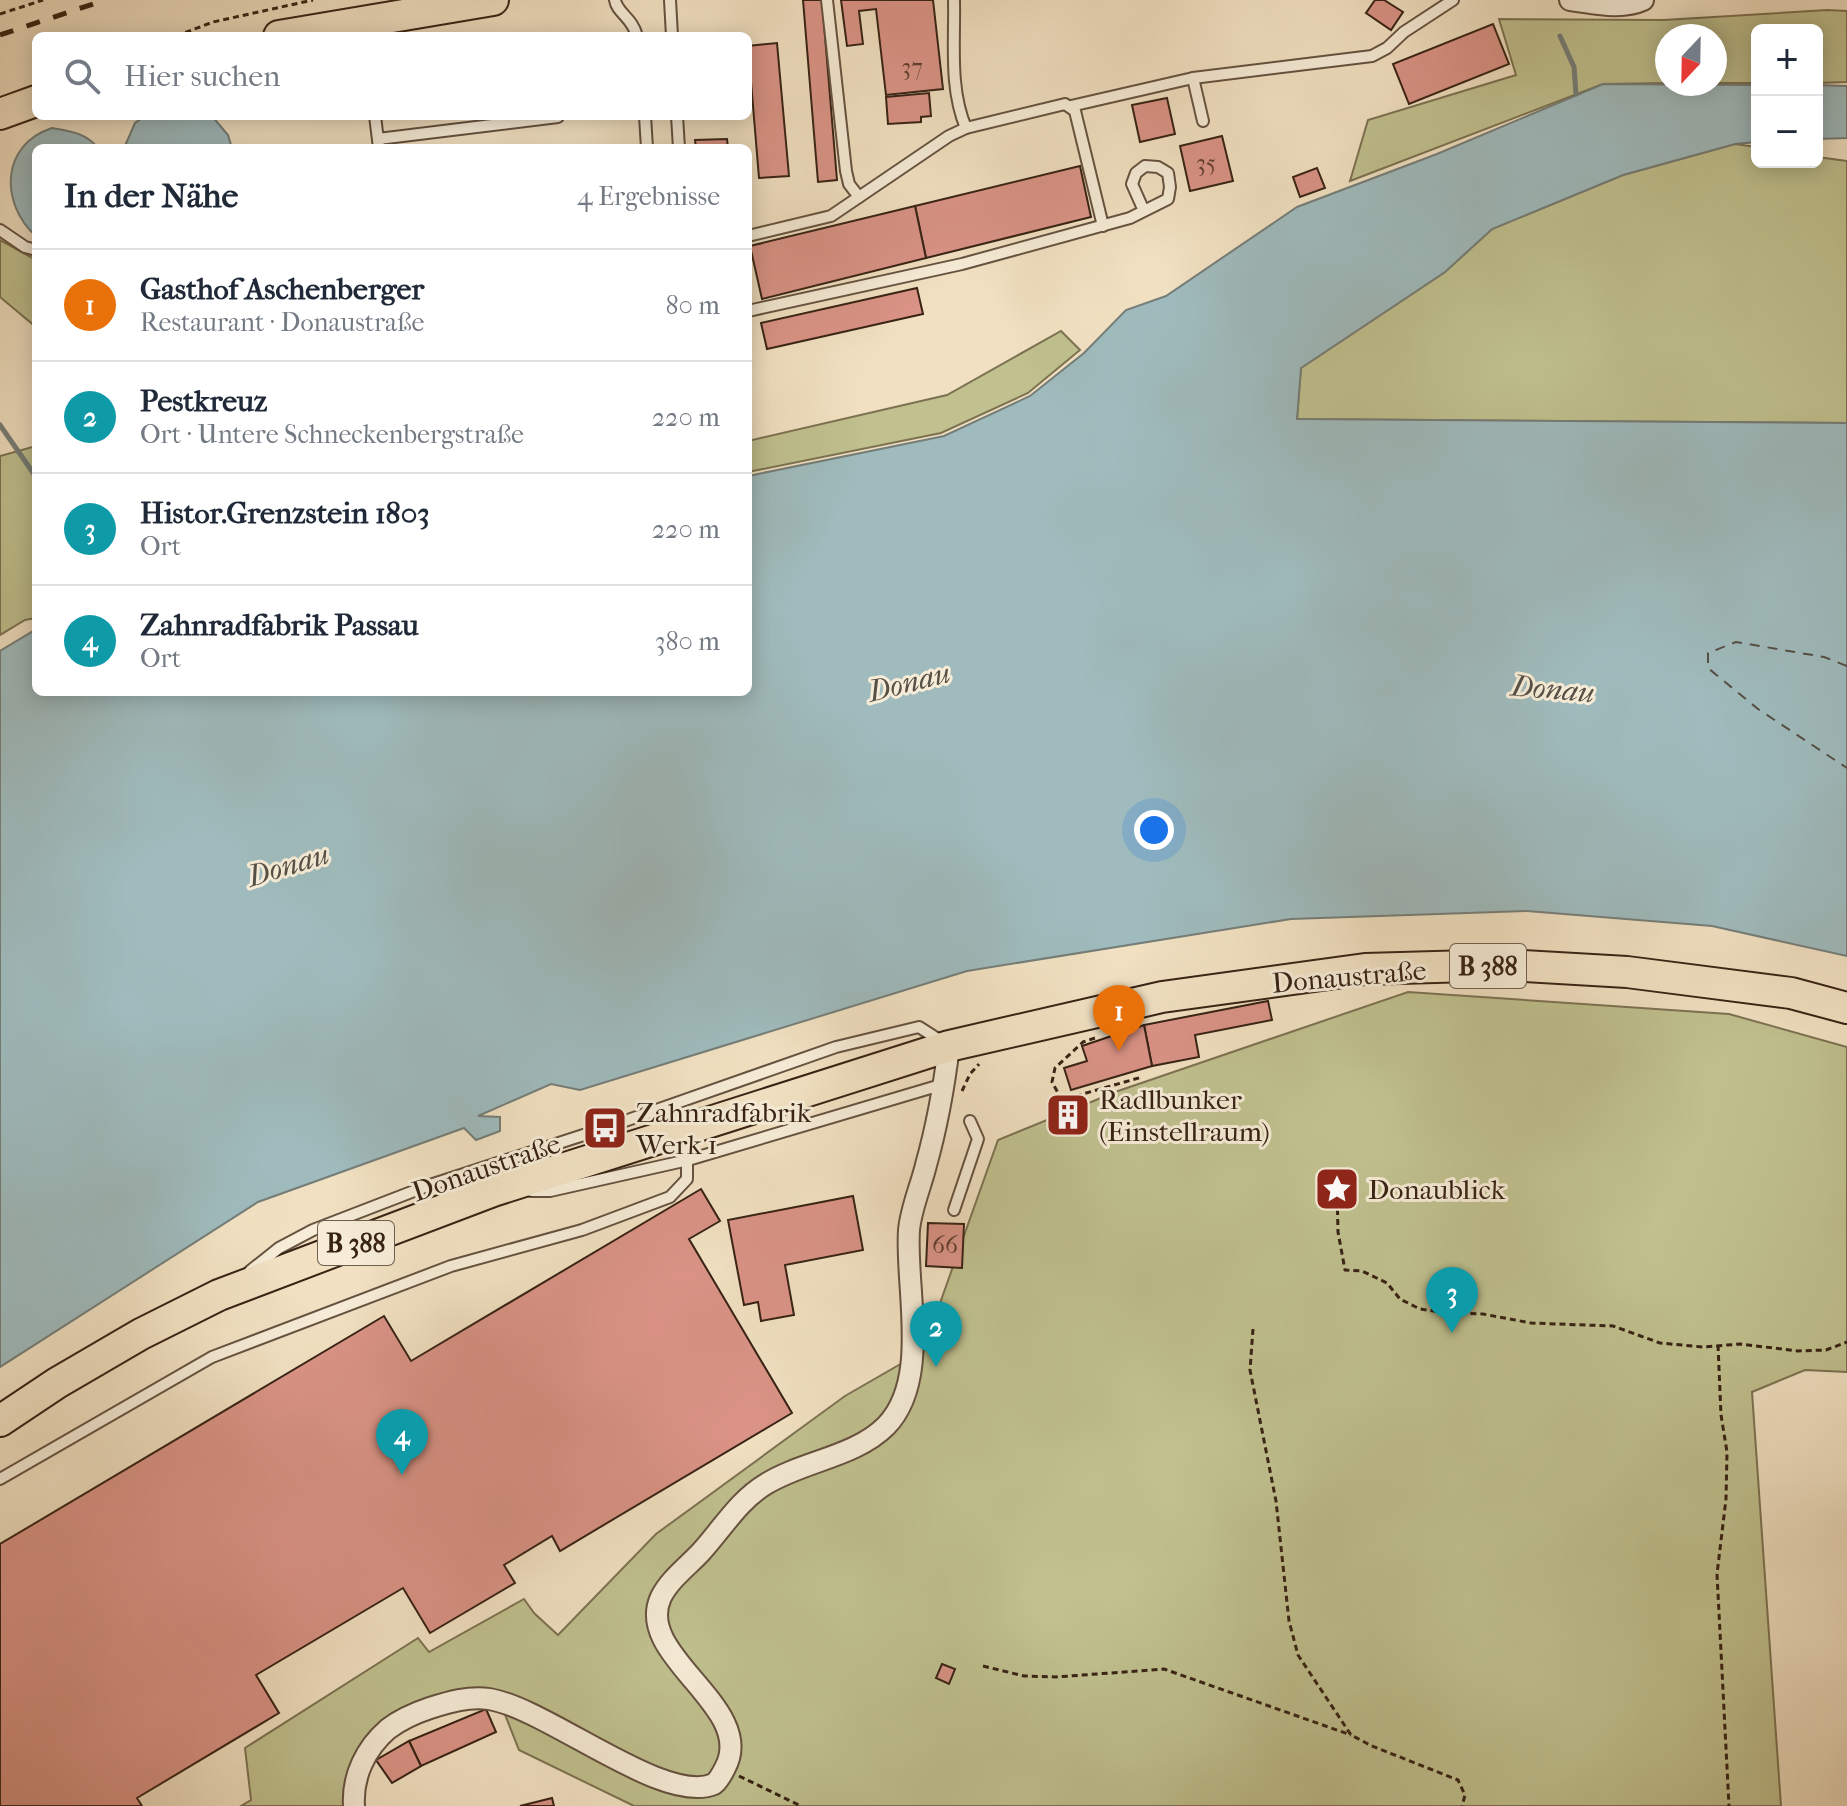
<!DOCTYPE html>
<html lang="de">
<meta charset="utf-8">
<style>
body{margin:0;font-family:"IM FELL French Canon",serif;background:#f6f6f7;color:#1f2937}
.controls{position:absolute;right:24px;top:24px;display:grid;overflow:hidden;border-radius:12px;box-shadow:0 4px 20px #0003}
.controls button{width:72px;height:72px;display:grid;place-items:center;padding:0;border:0;border-bottom:2px solid #e0e1e3;background:#fff;color:#1f2937;font:40px sans-serif}
.compass{position:absolute;left:1655px;top:24px;width:72px;height:72px;border-radius:50%;background:#fff;box-shadow:0 4px 20px #0003;rotate:202deg}
.you{position:absolute;left:1154px;top:830px;width:28px;height:28px;margin:-20px;border:6px solid #fff;border-radius:50%;background:#1a73e8;box-shadow:0 0 0 12px #1a73e833}
.badge{display:grid;place-items:center;width:52px;height:52px;border-radius:50%;background:#b45309;color:#fff;font-size:26px;font-weight:700}
.pin{position:absolute;translate:-50% -66px;filter:drop-shadow(0 2px 4px #0008)}
.pin::after{content:'';position:absolute;top:42px;width:28px;height:24px;background:inherit;clip-path:polygon(0 0,100% 0,50% 100%)}
.list{margin:0;padding:0;list-style:none}
h2{display:flex;justify-content:space-between;align-items:center;height:104px;margin:0;padding:0 32px;font-size:34px}
h2 small{font-size:26px;font-weight:400;color:#747a83}
.list li{display:grid;grid-template-columns:52px 1fr auto;gap:24px;align-items:center;box-sizing:border-box;height:112px;padding:0 32px;border-top:2px solid #e0e1e3}
.list b{display:block;font-size:30px;white-space:nowrap}
.list p{margin:0;font-size:26px;white-space:nowrap;color:#747a83}
.list em{font-size:26px;font-style:normal;color:#747a83}
.icon{flex:none;width:44px;height:44px;fill:none;stroke:currentColor;stroke-width:2;stroke-linecap:round;stroke-linejoin:round}
.map{position:relative;flex:none;width:1847px;height:1806px;overflow:hidden}
.search{position:absolute;background:#fff;box-shadow:0 4px 20px #0003;left:32px;top:32px;width:720px;height:88px;display:flex;align-items:center;gap:20px;box-sizing:border-box;padding:0 28px;border-radius:12px;color:#747a83;font-size:30px}
.panel{position:absolute;background:#fff;box-shadow:0 4px 20px #0003;left:32px;top:144px;width:720px;height:552px;border-radius:12px}
.map>svg:first-child{display:block}
.green{fill:#c0c18f;stroke:#7c7252;stroke-width:2}
.water{fill:#9fbbbd;stroke:#757e79;stroke-width:2}
.lines{fill:none;stroke-linecap:round;stroke-linejoin:round}
.stream{stroke:#757e79;stroke-width:5}
.ferry{stroke:#565047;stroke-width:2;stroke-dasharray:10 8;stroke-linecap:butt}
.building{fill:#da9386;stroke:#372214;stroke-width:2}
.lane-casing{stroke:#665240;stroke-width:14}
.street-casing{stroke:#665240;stroke-width:24}
.primary-casing{stroke:#372214;stroke-width:34}
.path{stroke:#372214;stroke-width:3;stroke-dasharray:6 4;stroke-linecap:butt}
.lane{stroke:#f6ecd7;stroke-width:10}
.street{stroke:#f6ecd7;stroke-width:20}
.primary{stroke:#f1e1c2;stroke-width:30}
.rail{stroke:#372214;stroke-width:5;stroke-dasharray:14 14;stroke-linecap:butt}
.labels{text-anchor:middle;stroke-width:6;stroke-linejoin:round;paint-order:stroke}
.number-label{font-size:24px;fill:#603e30}
.shield{fill:#f6ecd7;stroke:#705f4e;stroke-width:2}
.shield-label{font-size:26px;font-weight:bold;fill:#372214}
.street-label{font-size:28px;fill:#372214;stroke:#f6ecd7}
.poi-label{font-size:28px;fill:#372214;stroke:#f6ecd7;text-anchor:start}
.water-label{font-size:30px;font-style:italic;fill:#565047;stroke:#f6ecd7}
</style>
<div class="map">
<svg width="1847" height="1806" viewBox="0 0 1847 1806">
<rect width="100%" height="100%" fill="#f1e1c2"/>
<filter id="stains"><feTurbulence type="fractalNoise" baseFrequency=".0025" numOctaves="4"/><feColorMatrix values="0 0 0 0 .2 0 0 0 0 .09 0 0 0 0 .02 0 0 0 .5 -.17"/></filter>
<radialGradient id="worn" r=".72"><stop offset=".6" stop-color="#630" stop-opacity="0"/><stop offset="1" stop-color="#630" stop-opacity=".3"/></radialGradient>
<g class="green">
<path d="M1827 10 1847 11V82L1817 83V30H1757V83H1715V36H1667V83L1603 84 1350 181 1368 120 1516 75 1499 19 1664 20Z"/>
<path d="M1735 144 1757 147V162H1817V157L1847 161V423L1297 419 1301 368 1445 272 1492 229 1623 175Z"/>
<path d="M0 240 36 260V327L0 297Z"/>
<path d="M1061 331 1080 350 1028 393 941 433 748 472V441L947 395Z"/>
<path d="M36 446V618L25 620 0 635V456Z"/>
<path d="M1408 992 1729 1014 1847 1047V1372L1805 1370 1752 1392 1781 1806H634L519 1750 498 1697 392 1717 347 1806H241L251 1800 245 1748 418 1638 429 1652 524 1599 534 1613 558 1635 656 1534 845 1396 923 1351 998 1140 1118 1091Z"/>
</g>
<g class="water">
<path d="M1603 84 1757 85V142L1735 144 1623 175 1492 229 1445 272 1301 368 1297 419 1847 423V956L1712 926 1527 911 1291 919 967 971 580 1090 551 1084 478 1116 500 1117V1131L476 1140 464 1128 258 1202 0 1367V651L33 631 36 623V692H748V476L944 436 1030 396 1084 353 1126 310 1166 296 1297 207 1437 154Z"/>
<path d="M1817 85 1847 86V138L1817 139Z"/>
<path d="M145 116H212L228 135 232 148H124L135 123Z"/>
<path d="M52 128C70 131 86 133 98 148H36V236C0 204 0 145 52 128Z"/>
</g>
<g class="lines">
<g class="stream">
<path d="M1560 36 1574 67 1576 94"/>
<path d="M0 425 36 477"/>
</g>
<path class="ferry" d="M1847 666 1824 657 1736 642 1708 653V668L1758 709 1847 768"/>
</g>
<g class="building">
<path d="M803 0H822L837 180 818 182Z"/>
<path d="M841 0H933L943 89 886 95 876 9 859 11 863 44 847 46Z"/>
<path d="M1375 0H1384L1403 12 1391 30 1366 13Z"/>
<path d="M1493 24 1509 64 1409 104 1393 64Z"/>
<path d="M777 43 789 176 759 178 748 46Z"/>
<path d="M929 93 931 116 921 117V122L888 124 886 97Z"/>
<path d="M1167 98 1175 134 1140 142 1132 105Z"/>
<path d="M1222 136 1233 181 1190 191 1180 146Z"/>
<path d="M727 139 728 148H696L695 140Z"/>
<path d="M1080 166 1091 217 926 258 915 206Z"/>
<path d="M1317 168 1325 188 1300 197 1293 177Z"/>
<path d="M915 206 926 258 762 299 750 246Z"/>
<path d="M917 288 923 314 767 349 761 323Z"/>
<path d="M1268 1001 1272 1020 1195 1035 1199 1057 1152 1066 1144 1025Z"/>
<path d="M1144 1025 1152 1066 1071 1090 1064 1068 1087 1061 1082 1046Z"/>
<path d="M1071 1107 1076 1120 1066 1123 1061 1110Z"/>
<path d="M701 1189 720 1221 689 1239 792 1413 560 1551 552 1536 504 1565 515 1583 430 1633 403 1588 256 1675 279 1713 137 1798 142 1806H0V1544L384 1316 411 1361Z"/>
<path d="M853 1196 863 1250 785 1265 794 1315 761 1321 758 1302 744 1305 728 1220Z"/>
<path d="M928 1223 964 1224 962 1268 926 1266Z"/>
<path d="M942 1664 955 1669 949 1684 936 1678Z"/>
<path d="M486 1709 496 1732 421 1766 409 1741Z"/>
<path d="M409 1741 421 1766 392 1783 376 1760Z"/>
<path d="M552 1798 554 1806H520Z"/>
</g>
<g class="lines">
<g class="lane-casing">
<g id="lane">
<path d="M615 0C617 13 632 17 637 36"/>
<path d="M670 0 672 36"/>
<path d="M827 0 846 171 849 184 859 197"/>
<path d="M954 0C955 42 949 88 966 128"/>
<path d="M1193 78 1203 121"/>
<path d="M1071 106 1193 78 1372 56 1387 48 1404 32 1453 0"/>
<path d="M375 116 379 148"/>
<path d="M645 116 647 148"/>
<path d="M677 116 679 148"/>
<path d="M378 139 558 117"/>
<path d="M0 230 25 247 36 250"/>
<path d="M748 236 831 216 949 136 966 128 1065 104 1075 111 1103 226"/>
<path d="M748 311 962 264 1130 218 1168 199 1170 187 1168 173 1158 167 1145 166 1136 173 1132 184 1144 211"/>
<path d="M531 1191H550L688 1160 944 1084"/>
<path d="M954 1210 978 1139 970 1121"/>
<path d="M250 1271 279 1248 313 1230 427 1186 605 1128 836 1047 919 1027 944 1043"/>
<path d="M0 1479 212 1357 451 1266 582 1230 670 1197 687 1179V1133"/>
</g>
</g>
<g class="street-casing">
<g id="street">
<path d="M1570 0C1594 3 1621 10 1643 0"/>
<path d="M354 1806C352 1776 366 1748 388 1729 401 1719 415 1713 430 1708 449 1702 469 1696 489 1699 547 1708 664 1806 714 1784 719 1780 722 1774 725 1768 758 1707 633 1656 661 1597 670 1579 688 1566 701 1552 722 1529 739 1500 766 1484 803 1461 855 1457 886 1426 931 1380 905 1287 909 1230 911 1208 921 1186 926 1165 937 1126 944 1087 949 1046"/>
</g>
</g>
<g class="primary-casing">
<g id="primary">
<path d="M279 36 493 0"/>
<path d="M0 114 36 101"/>
<path d="M0 1421 57 1383 141 1334 219 1295 493 1191 949 1046 1162 997 1365 969 1506 965 1627 972 1791 993 1847 1008"/>
</g>
</g>
<g class="path">
<path d="M0 14 43 0"/>
<path d="M176 36 213 22 313 0"/>
<path d="M1095 1038 1083 1042 1055 1068 1052 1082 1062 1100 1142 1077"/>
<path d="M962 1091 970 1074 979 1064"/>
<path d="M1337 1189 1338 1232 1345 1270 1362 1271 1387 1283 1400 1299 1420 1309 1440 1312 1483 1314 1531 1323 1613 1326 1660 1343 1703 1347 1740 1344 1798 1351 1826 1350 1847 1342"/>
<path d="M1253 1329 1250 1370 1276 1501 1289 1621 1298 1655 1351 1735 1372 1746 1458 1780 1465 1795 1462 1806"/>
<path d="M1718 1345 1721 1415 1727 1452 1726 1499 1717 1574 1729 1806"/>
<path d="M983 1666 1024 1676 1056 1677 1164 1669 1351 1735"/>
<path d="M739 1776 801 1806"/>
</g>
<use href="#lane" class="lane"/>
<use href="#street" class="street"/>
<use href="#primary" class="primary"/>
<path class="rail" d="M0 35 105 0"/>
</g>
<defs>
<g id="building-square" transform="scale(2.3)"><rect x="-9" y="-9" width="18" height="18" rx="4" fill="#8f2418" stroke="#f6ecd7"/><path d="M-4-6H4V6H1V3H-1V6H-4ZM-2.5-4.3h1.7v1.8h-1.7ZM.8-4.3h1.7v1.8H.8ZM-2.5-1h1.7V.8h-1.7ZM.8-1h1.7V.8H.8Z" fill="#fff"/></g>
<g id="bus-square" transform="scale(2.3)"><rect x="-9" y="-9" width="18" height="18" rx="4" fill="#8f2418" stroke="#f6ecd7"/><path d="M-5-6H5V4H4V6H2V4H-2V6H-4V4H-5ZM-3.5-4V0h7V-4ZM-3.5 1.2v1.5H-2V1.2ZM2 1.2v1.5H3.5V1.2Z" fill="#fff"/></g>
<g id="sight-square" transform="scale(2.3)"><rect x="-9" y="-9" width="18" height="18" rx="4" fill="#8f2418" stroke="#f6ecd7"/><path d="M0-6L1.8-2.2L6-1.7L2.9 1.2L3.7 5.4L0 3.3L-3.7 5.4L-2.9 1.2L-6-1.7L-1.8-2.2Z" fill="#fff"/></g>
</defs>
<g fill-rule="evenodd">
<use href="#building-square" x="1068" y="1115"/>
<use href="#bus-square" x="605" y="1128"/>
<use href="#sight-square" x="1337" y="1189"/>
</g>
<g class="labels">
<g class="number-label">
<text x="912" y="75">37</text>
<text x="1206" y="171">35</text>
<text x="945" y="1253">66</text>
</g>
<g class="shield">
<rect x="1450" y="944" width="76" height="44" rx="6"/>
<rect x="318" y="1221" width="76" height="44" rx="6"/>
</g>
<g class="shield-label">
<text x="1488" y="975">B 388</text>
<text x="356" y="1252">B 388</text>
</g>
<g class="street-label">
<text transform="translate(1349 976) rotate(-5)" y="10">Donaustraße</text>
<text transform="translate(486 1167) rotate(-19)" y="10">Donaustraße</text>
</g>
<g class="poi-label">
<text x="1099" y="1109">Radlbunker<tspan x="1099" dy="32">(Einstellraum)</tspan></text>
<text x="636" y="1122">Zahnradfabrik<tspan x="636" dy="32">Werk 1</tspan></text>
<text x="1368" y="1199">Donaublick</text>
</g>
<g class="water-label">
<text transform="translate(909 682) rotate(-14)" y="10">Donau</text>
<text transform="translate(1553 689) rotate(5)" y="10">Donau</text>
<text transform="translate(288 865) rotate(-17)" y="10">Donau</text>
</g>
</g>
<rect width="100%" height="100%" filter="url(#stains)"/>
<rect width="100%" height="100%" fill="url(#worn)"/>
</svg>
<div class="controls">
<button>+</button>
<button>−</button>
</div>
<svg class="compass" viewBox="-18 -18 36 36"><path d="M0-13l5 13h-10z" fill="#e53935"/><path d="M0 13l5-13h-10z" fill="#747a83"/></svg>
<div class="you"></div>
<div class="pin badge" style="left:1119px;top:1051px;background:#e8710a">1</div>
<div class="pin badge" style="left:936px;top:1367px;background:#0f9aa8">2</div>
<div class="pin badge" style="left:1452px;top:1333px;background:#0f9aa8">3</div>
<div class="pin badge" style="left:402px;top:1475px;background:#0f9aa8">4</div>
<div class="search"><svg class="icon" aria-label="search" viewBox="0 0 24 24"><circle cx="10" cy="10" r="6"/><path d="M15 15l6 6"/></svg>Hier suchen</div>
<section class="panel">
<h2>In der Nähe<small>4 Ergebnisse</small></h2>
<ul class="list">
<li><span class="badge" style="background:#e8710a">1</span><div><b>Gasthof Aschenberger</b><p>Restaurant · Donaustraße</p></div><em>80 m</em></li>
<li><span class="badge" style="background:#0f9aa8">2</span><div><b>Pestkreuz</b><p>Ort · Untere Schneckenbergstraße</p></div><em>220 m</em></li>
<li><span class="badge" style="background:#0f9aa8">3</span><div><b>Histor.Grenzstein 1803</b><p>Ort</p></div><em>220 m</em></li>
<li><span class="badge" style="background:#0f9aa8">4</span><div><b>Zahnradfabrik Passau</b><p>Ort</p></div><em>380 m</em></li>
</ul>
</section>
</div>
